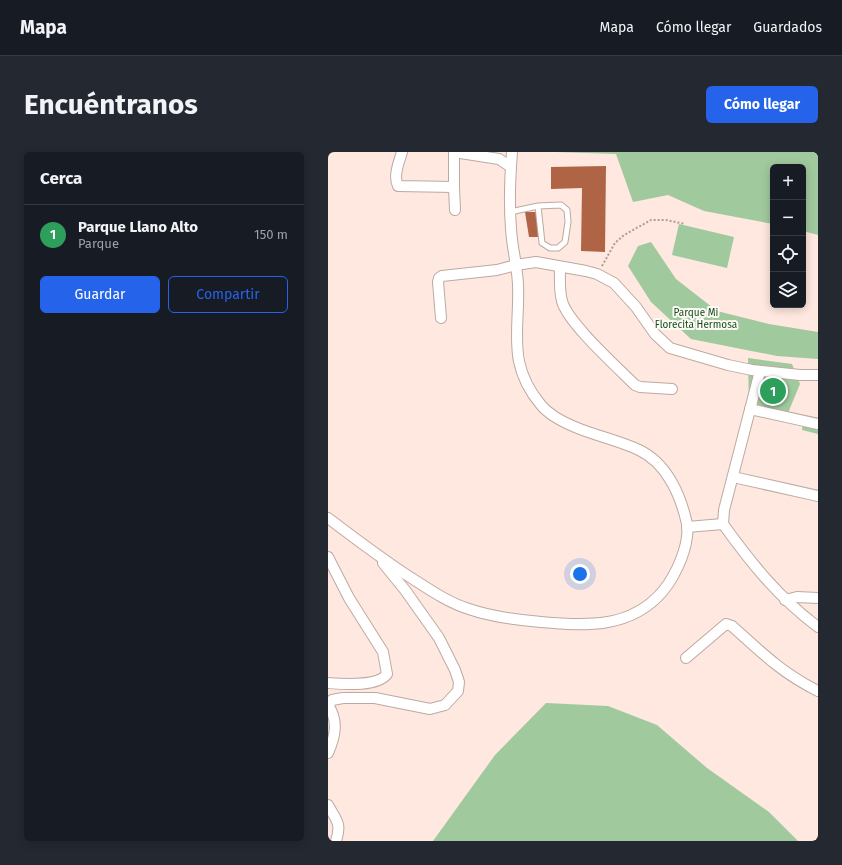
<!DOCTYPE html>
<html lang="es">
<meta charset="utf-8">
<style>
body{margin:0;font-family:"Fira Sans",sans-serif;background:#242831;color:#f1f3f6}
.controls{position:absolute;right:12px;top:12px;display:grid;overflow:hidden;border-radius:6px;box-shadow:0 2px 10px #0003}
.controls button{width:36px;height:36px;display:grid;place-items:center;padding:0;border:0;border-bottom:1px solid #363941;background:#171b24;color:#f1f3f6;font:20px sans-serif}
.you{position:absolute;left:252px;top:422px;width:14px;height:14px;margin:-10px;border:3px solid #fff;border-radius:50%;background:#1a73e8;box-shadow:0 0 0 6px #1a73e833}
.badge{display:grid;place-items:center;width:26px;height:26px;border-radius:50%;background:#2563eb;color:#fff;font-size:13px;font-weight:700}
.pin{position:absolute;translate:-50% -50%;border:2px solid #fff;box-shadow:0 1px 4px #0006}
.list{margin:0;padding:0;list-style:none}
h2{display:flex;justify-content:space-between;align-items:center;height:52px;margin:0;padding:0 16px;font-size:17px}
h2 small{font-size:13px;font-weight:400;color:#9ea1a6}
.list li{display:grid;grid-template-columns:26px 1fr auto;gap:12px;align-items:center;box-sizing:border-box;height:60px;padding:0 16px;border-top:1px solid #363941}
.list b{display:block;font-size:15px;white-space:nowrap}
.list p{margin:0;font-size:13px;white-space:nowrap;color:#9ea1a6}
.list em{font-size:13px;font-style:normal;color:#9ea1a6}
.actions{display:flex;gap:8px;padding:12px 16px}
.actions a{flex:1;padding:9px 0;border:1px solid #2563eb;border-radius:6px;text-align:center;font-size:14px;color:#2563eb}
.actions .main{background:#2563eb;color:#fff}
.icon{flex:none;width:22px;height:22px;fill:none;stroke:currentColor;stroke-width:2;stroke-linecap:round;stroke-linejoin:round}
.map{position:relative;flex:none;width:490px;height:689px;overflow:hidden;border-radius:6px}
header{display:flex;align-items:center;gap:24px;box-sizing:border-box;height:56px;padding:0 20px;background:#171b24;border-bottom:1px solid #363941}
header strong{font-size:19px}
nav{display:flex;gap:22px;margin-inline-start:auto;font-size:14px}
.intro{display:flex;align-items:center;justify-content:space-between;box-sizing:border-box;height:96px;padding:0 24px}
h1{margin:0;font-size:28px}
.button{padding:10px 18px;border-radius:6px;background:#2563eb;color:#fff;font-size:14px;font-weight:700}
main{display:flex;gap:24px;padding:0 24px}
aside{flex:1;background:#171b24;border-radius:6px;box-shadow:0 2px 10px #0003}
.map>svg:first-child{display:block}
.green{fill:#a0c99d}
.building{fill:#af6445}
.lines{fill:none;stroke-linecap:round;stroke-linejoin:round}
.lane-casing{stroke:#bea9a1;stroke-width:7}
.street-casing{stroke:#bea9a1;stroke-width:12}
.path{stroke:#ae9d96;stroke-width:2;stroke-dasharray:2 2;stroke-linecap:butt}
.lane{stroke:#fff;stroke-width:5}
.street{stroke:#fff;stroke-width:10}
.labels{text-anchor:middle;stroke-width:4;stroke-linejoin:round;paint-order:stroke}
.park-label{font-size:10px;fill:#104d10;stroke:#fefaf8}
</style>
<header>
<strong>Mapa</strong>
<nav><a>Mapa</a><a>Cómo llegar</a><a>Guardados</a></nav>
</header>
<div class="intro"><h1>Encuéntranos</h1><a class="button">Cómo llegar</a></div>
<main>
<aside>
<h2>Cerca<small></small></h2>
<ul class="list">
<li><span class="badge" style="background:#2e9e5b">1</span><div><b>Parque Llano Alto</b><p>Parque</p></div><em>150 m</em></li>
</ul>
<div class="actions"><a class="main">Guardar</a><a>Compartir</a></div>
</aside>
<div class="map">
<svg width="490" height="689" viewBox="0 0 490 689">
<rect width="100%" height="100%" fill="#fee8df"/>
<g class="green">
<path d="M228 0H490V83L475 79V15H445V72L376 59 340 43 305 50 288 2Z"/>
<path d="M351 72 406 85 399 116 344 103Z"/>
<path d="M323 90 348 127 389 159 441 172 490 180V207L449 204 363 187 323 150 300 114 310 94Z"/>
<path d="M420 206 464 212 472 232 460 261 421 254Z"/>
<path d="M476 263 490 266V282L474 278Z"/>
<path d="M218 551 280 554 329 573 379 616 441 660 470 689H105L167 603Z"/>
</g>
<g class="building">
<path d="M278 14 277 100 253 99 254 36 223 37V15Z"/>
<path d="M197 60H209L212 85H201Z"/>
</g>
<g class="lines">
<g class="lane-casing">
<path id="lane" d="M182 60 210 54 233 53 239 58 240 70 237 90 230 96H222L214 91 210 54"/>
</g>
<g class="street-casing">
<g id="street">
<path d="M74 0C71 10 65 24 70 34L126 35V0L171 7 183 15"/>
<path d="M126 35 127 58"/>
<path d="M232 115C232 126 231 139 234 149 239 170 290 216 307 233L312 235 344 237"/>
<path d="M113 166 110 130 111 126 114 124 169 118 188 113 208 110 258 119 269 122 286 131 308 155 327 182 342 196 400 213 424 218 472 223H490"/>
<path d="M432 219 396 358 395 372C423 411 451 446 490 475"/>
<path d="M422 257 490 272"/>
<path d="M405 325 490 344"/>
<path d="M0 366C28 387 55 408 85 427 102 438 121 451 141 457 164 465 189 468 213 470 257 474 303 477 335 439 348 423 362 393 359 372 353 344 339 311 311 298 290 288 268 284 247 275 235 270 221 263 213 253 178 211 192 179 190 132 189 113 184 95 183 77 181 52 182 25 184 0"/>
<path d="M359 375 395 372"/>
<path d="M0 405 21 446 55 500 59 522C50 535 15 532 0 531"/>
<path d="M457 448 469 445 490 446"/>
<path d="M358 506 398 472 404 474C434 501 454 521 490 539"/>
<path d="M0 553C11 569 7 585 0 601"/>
<path d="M1 553 4 548 15 546H47L102 557 117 553 130 539 131 530 127 518 111 486 77 438 55 411"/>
<path d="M0 653C8 668 14 671 8 689"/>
</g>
</g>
<path class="path" d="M274 114 287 91 296 83 323 68H338L357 72"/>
<use href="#lane" class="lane"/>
<use href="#street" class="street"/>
</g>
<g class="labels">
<g class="park-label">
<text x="368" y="164">Parque Mi<tspan x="368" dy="12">Florecita Hermosa</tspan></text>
</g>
</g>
</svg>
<div class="controls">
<button>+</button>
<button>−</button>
<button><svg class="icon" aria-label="locate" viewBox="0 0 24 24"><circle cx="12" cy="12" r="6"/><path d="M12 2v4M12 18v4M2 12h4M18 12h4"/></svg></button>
<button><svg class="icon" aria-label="layers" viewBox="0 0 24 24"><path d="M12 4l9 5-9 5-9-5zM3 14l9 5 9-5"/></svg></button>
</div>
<div class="you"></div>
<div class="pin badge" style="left:445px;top:239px;background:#2e9e5b">1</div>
</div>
</main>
